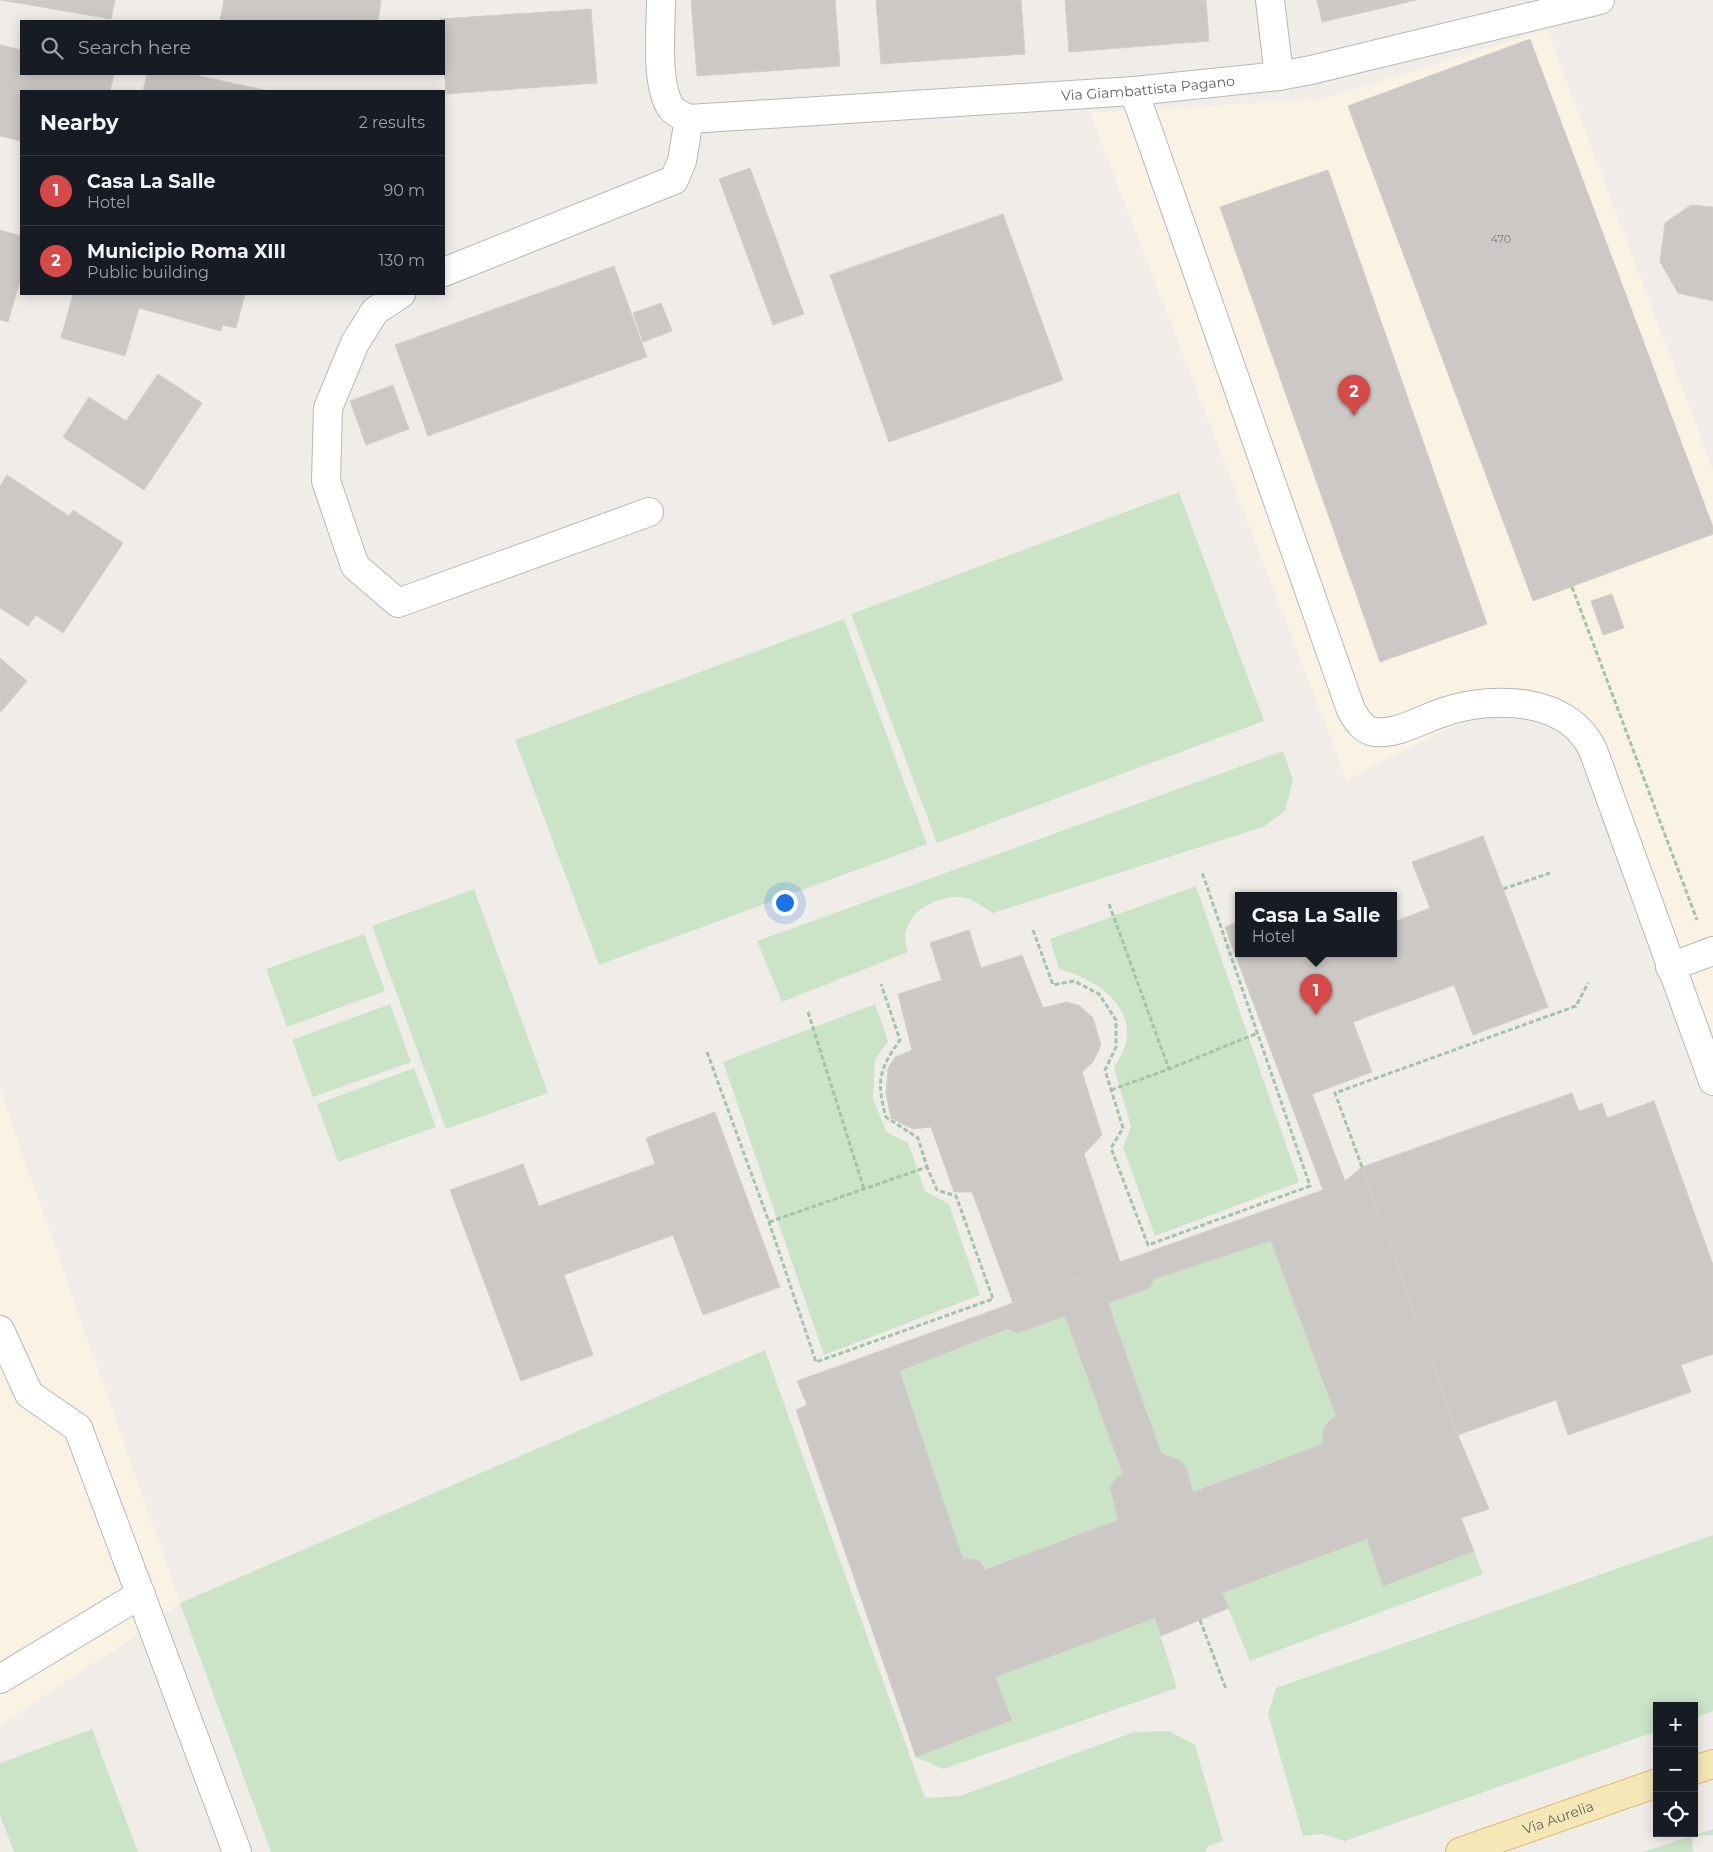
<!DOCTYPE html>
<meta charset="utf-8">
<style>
body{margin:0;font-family:Montserrat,sans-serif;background:#242831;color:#f1f3f6}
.controls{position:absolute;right:15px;bottom:15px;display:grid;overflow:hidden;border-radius:0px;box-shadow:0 2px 12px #0003}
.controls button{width:45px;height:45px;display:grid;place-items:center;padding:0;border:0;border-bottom:1px solid #363941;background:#171b24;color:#f1f3f6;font:25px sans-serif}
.you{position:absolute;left:784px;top:902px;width:18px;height:18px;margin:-12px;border:4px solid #fff;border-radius:50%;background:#1a73e8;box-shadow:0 0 0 8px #1a73e833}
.badge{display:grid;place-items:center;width:32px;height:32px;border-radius:50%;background:#d54949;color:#fff;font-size:16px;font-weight:700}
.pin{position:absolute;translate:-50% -41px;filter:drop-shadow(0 1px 2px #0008)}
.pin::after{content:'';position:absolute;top:26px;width:18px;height:15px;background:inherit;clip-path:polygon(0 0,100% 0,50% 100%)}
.popup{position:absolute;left:1235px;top:892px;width:162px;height:65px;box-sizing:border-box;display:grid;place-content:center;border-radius:0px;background:#171b24;filter:drop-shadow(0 1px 4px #0005);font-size:16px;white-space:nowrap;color:#9ea1a6}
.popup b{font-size:19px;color:#f1f3f6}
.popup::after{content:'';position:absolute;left:50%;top:100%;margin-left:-10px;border:10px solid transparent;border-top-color:#171b24}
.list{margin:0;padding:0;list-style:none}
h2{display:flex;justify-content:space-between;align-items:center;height:65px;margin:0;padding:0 20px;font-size:21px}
h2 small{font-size:16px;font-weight:400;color:#9ea1a6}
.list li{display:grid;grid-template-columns:32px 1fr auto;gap:15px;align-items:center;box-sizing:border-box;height:70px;padding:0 20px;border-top:1px solid #363941}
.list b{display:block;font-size:19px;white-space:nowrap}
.list p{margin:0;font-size:16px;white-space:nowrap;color:#9ea1a6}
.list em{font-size:16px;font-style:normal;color:#9ea1a6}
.icon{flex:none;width:28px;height:28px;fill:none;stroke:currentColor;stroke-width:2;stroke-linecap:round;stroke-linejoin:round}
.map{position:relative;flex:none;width:1713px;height:1852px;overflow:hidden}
.search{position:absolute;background:#171b24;box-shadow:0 2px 12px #0003;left:20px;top:20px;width:425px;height:55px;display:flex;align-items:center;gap:12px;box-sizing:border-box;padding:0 18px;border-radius:0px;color:#9ea1a6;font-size:19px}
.panel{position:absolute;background:#171b24;box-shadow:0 2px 12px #0003;left:20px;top:90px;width:425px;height:205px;border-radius:0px}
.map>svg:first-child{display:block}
.commercial{fill:#faf3e3}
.green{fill:#cbe4c8}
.building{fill:#cbc8c5;stroke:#d4cfc7;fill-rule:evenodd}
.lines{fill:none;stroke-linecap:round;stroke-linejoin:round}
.minor-casing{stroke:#b5b8bb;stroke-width:30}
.major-casing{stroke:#e1b870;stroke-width:30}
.path{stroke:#a2c4a9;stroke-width:3;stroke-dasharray:5 2.5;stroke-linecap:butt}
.minor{stroke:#fff;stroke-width:28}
.major{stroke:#f6e7b7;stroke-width:28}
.labels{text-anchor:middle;stroke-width:4.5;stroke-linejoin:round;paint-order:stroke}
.number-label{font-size:11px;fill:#7b7c7e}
.street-label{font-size:14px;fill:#606366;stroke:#fff}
</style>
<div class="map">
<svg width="1713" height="1852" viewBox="0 0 1713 1852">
<rect width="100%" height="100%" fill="#f0ede8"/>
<g class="commercial">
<path d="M1547 30 1713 470V1097L1597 776 1586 753 1561 730 1543 719 1481 714 1433 735 1347 780 1090 113 1321 99Z"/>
<path d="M0 1090 180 1603 137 1635 0 1725Z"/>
</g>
<g class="green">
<path d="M1179 492 1264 721 937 843 851 614Z"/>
<path d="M844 619 927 844 599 965 515 740Z"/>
<path d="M1283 751 1293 780 1285 811 1263 827 993 913C986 909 977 902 969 899 944 891 907 909 905 937 905 941 907 948 908 952L782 1002 757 941Z"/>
<path d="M1196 886 1299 1182 1155 1236 1123 1147 1131 1127 1114 1067C1150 1019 1105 981 1059 969L1050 939Z"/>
<path d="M474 889 548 1093 446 1129 372 926Z"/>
<path d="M364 934 385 991 287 1027 266 969Z"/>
<path d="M390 1004 411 1062 313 1097 292 1040Z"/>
<path d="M875 1004 888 1041 875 1059 873 1099 886 1131 899 1139 908 1142 925 1191 949 1204 980 1295 824 1355 723 1062Z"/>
<path d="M414 1068 436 1127 338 1162 317 1104Z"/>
<path d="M1271 1241 1336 1416C1325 1423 1323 1431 1323 1444L1193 1492C1186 1469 1186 1460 1161 1453L1108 1303 1150 1288 1154 1279Z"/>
<path d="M1065 1316 1123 1474 1116 1478 1110 1487 1118 1520 985 1570C979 1561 975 1559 963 1559L901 1371 1007 1329 1018 1333Z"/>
<path d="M765 1350 925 1798 960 1796 1134 1732 1169 1731 1195 1745 1223 1841 1208 1846 1205 1852H271L180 1603Z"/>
<path d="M1713 1535V1711L1694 1718V1706H1657V1731L1345 1841 1322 1834 1303 1836 1268 1714 1276 1688Z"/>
<path d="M1367 1539 1383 1585 1474 1551 1483 1574 1250 1661 1222 1593Z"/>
<path d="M1155 1618 1177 1688 943 1769 916 1757 1012 1720 995 1677Z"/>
<path d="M92 1729 138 1852H14L0 1815V1763Z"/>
<path d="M1713 1829V1835L1692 1836 1693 1852H1643Z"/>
</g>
<g class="building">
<path d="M1 0H115L111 19Z"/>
<path d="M224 0H381L378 21H220Z"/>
<path d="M691 0H835L840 66 697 76Z"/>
<path d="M876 0H1021L1025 54 881 64Z"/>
<path d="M1065 0H1206L1209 41 1069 52Z"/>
<path d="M1317 0H1417L1322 22Z"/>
<path d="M591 9 597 83 446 94 444 64V21H440V19Z"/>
<path d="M1530 39 1713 527V534L1533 601 1348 106Z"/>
<path d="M0 45 21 50V74H114L110 91H21V141L0 136Z"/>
<path d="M147 74H191L268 91H143Z"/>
<path d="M750 168 804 314 773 325 719 179Z"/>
<path d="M1328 170 1487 624 1380 662 1220 207Z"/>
<path d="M1691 205 1713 207V301L1678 293 1660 262 1665 223Z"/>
<path d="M1003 214 1063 380 889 442 830 275Z"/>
<path d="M0 230 21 236V277L8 322 0 320Z"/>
<path d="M614 266 647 357 428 436 395 345Z"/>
<path d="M73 294H245L236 328 223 325 221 331 139 308 125 356 61 338Z"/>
<path d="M661 303 672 331 643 342 633 313Z"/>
<path d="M158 374 202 403 144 490 63 437 89 397 126 421Z"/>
<path d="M393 385 409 429 366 445 350 401Z"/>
<path d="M7 475 69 516 73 510 123 543 63 633 36 615 28 626 0 608V486Z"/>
<path d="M1612 594 1624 628 1603 635 1591 601Z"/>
<path d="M0 658 27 681 0 713Z"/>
<path d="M1483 836 1548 1007 1473 1035 1454 985 1353 1022 1372 1072 1312 1094 1345 1181 1323 1190 1225 927 1238 922V954H1394V922L1430 908 1412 862Z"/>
<path d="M969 930 981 968 942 981 930 943Z"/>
<path d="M1022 955 1043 1008 1067 1002 1080 1006 1093 1018 1101 1045 1093 1062 1082 1072 1102 1135 1084 1154 1120 1262 1013 1303 972 1192H954L931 1127 913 1129 891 1118 886 1093 888 1068 895 1057 912 1050 898 994Z"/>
<path d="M1572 1093 1579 1111 1602 1103 1607 1118 1654 1101 1713 1265V1354L1681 1365 1691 1392 1568 1435 1556 1400 1458 1435 1362 1167Z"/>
<path d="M715 1112 780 1287 703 1315 673 1235 564 1275 593 1355 521 1381 450 1190 523 1164 539 1206 655 1164 646 1138Z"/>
<path d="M1362 1167 1458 1435 1489 1509 1461 1518 1474 1551 1383 1586 1367 1539 1222 1593 1229 1608 1161 1636 1155 1618 995 1677 1012 1720 916 1757 796 1410 807 1405 797 1381 1013 1303 1120 1262 1323 1190 1345 1181ZM1271 1241 1336 1416 1330 1420 1323 1430V1444L1193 1492 1186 1467 1179 1460 1161 1453 1108 1303 1150 1288 1154 1279ZM1065 1316 1123 1474 1116 1478 1110 1487 1118 1520 985 1570 980 1562 974 1559H963L900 1371 1007 1329 1018 1333Z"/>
</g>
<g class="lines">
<g class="minor-casing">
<g id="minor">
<path id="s1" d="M661 0C661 27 655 88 672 109 677 114 682 116 689 119L1134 91 1279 76 1311 70 1600 0"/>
<path d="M1270 0 1279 76"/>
<path d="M1134 91 1351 710C1356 719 1363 731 1375 732 1397 735 1426 717 1447 711 1495 696 1568 697 1593 750L1713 1081"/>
<path d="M444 272 674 180 682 161 689 119"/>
<path d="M401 294 375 311 355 343 328 408 326 481 355 566 398 603 649 512"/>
<path d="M1670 967 1713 951"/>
<path d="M0 1330 29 1394 78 1428 237 1852"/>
<path d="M0 1679 141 1594"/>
</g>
</g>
<g class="major-casing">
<g id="major">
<path d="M1694 1770 1713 1764"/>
<path id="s2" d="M1460 1852 1657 1783"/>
</g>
</g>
<g class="path">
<path d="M1572 587 1697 920"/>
<path d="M1503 889 1550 873"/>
<path d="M1109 904 1169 1069"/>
<path d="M1033 930 1053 985 1074 981 1099 994 1116 1020V1047L1105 1070 1123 1128 1111 1148 1148 1245 1310 1186 1202 872"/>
<path d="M808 1012 864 1189"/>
<path d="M707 1052 769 1222 816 1362 993 1299 956 1196 937 1190 927 1167"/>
<path d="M1111 1090 1169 1069 1258 1033"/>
<path d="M1362 1167 1335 1093 1576 1006 1588 983"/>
<path d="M769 1222 927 1167 918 1138 886 1117C876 1082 879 1069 900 1040L881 984"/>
<path d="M1200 1620 1226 1689"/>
</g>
<use href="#minor" class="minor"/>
<use href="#major" class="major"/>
</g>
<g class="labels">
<g class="number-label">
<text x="1501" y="243">470</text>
</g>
<g class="street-label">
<text dy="5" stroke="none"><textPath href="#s1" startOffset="591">Via Giambattista Pagano</textPath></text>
<text dy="5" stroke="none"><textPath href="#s2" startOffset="104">Via Aurelia</textPath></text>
</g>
</g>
</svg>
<div class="controls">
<button>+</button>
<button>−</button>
<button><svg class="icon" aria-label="locate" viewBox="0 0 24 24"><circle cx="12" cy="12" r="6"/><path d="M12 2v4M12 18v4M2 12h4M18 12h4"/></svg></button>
</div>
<div class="you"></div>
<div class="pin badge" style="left:1316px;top:1015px">1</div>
<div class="popup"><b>Casa La Salle</b>Hotel</div>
<div class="pin badge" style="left:1354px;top:416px">2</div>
<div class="search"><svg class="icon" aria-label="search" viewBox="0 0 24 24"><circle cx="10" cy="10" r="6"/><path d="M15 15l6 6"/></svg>Search here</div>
<section class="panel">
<h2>Nearby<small>2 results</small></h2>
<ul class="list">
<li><span class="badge">1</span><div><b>Casa La Salle</b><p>Hotel</p></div><em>90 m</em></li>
<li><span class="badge">2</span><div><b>Municipio Roma XIII</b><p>Public building</p></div><em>130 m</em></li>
</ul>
</section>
</div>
